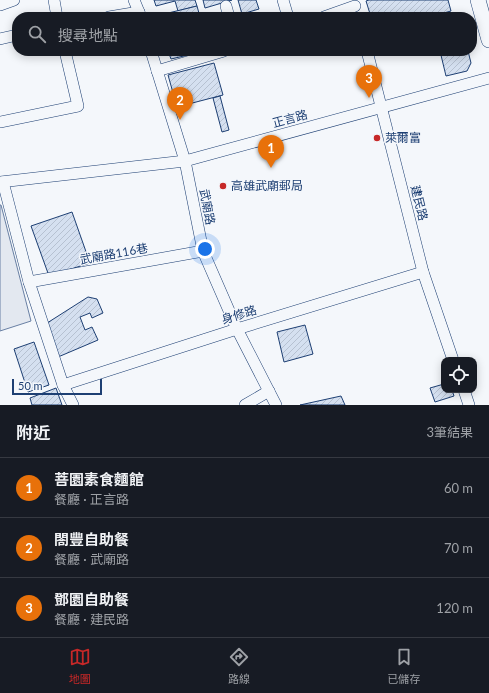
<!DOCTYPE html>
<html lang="zh-TW">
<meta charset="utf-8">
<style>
body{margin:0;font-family:Lato,"Noto Sans TC",sans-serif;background:#242831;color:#f1f3f6}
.controls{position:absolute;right:12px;bottom:12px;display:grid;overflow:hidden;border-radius:8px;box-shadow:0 2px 10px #0003}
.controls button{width:36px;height:36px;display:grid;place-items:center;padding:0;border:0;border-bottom:1px solid #363941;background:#171b24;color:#f1f3f6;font:20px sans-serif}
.scale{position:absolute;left:12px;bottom:10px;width:90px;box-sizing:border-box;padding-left:4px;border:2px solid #1d3f73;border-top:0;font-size:11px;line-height:14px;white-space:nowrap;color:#1d3f73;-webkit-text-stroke:3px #f4f7fb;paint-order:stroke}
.you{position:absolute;left:205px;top:249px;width:14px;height:14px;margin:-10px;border:3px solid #fff;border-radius:50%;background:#1a73e8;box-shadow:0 0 0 6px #1a73e833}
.badge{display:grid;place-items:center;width:26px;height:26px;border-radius:50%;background:#c62828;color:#fff;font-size:13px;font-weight:700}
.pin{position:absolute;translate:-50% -33px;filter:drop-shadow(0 1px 2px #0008)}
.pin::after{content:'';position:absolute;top:21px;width:14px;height:12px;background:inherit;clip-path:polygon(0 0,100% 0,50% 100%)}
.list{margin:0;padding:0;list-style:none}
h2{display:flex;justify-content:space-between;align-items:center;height:52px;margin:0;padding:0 16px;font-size:17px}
h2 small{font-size:13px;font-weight:400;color:#9ea1a6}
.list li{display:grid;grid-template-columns:26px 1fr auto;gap:12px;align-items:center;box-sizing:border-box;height:60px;padding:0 16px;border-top:1px solid #363941}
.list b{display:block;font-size:15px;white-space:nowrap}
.list p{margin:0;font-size:13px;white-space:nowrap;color:#9ea1a6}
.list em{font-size:13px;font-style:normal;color:#9ea1a6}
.icon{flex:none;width:22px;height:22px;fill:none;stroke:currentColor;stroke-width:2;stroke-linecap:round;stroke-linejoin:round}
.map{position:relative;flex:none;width:489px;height:405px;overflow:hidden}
.search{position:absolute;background:#171b24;box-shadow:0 2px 10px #0003;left:12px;right:12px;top:12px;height:44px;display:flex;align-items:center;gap:10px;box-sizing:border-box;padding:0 14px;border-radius:16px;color:#9ea1a6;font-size:15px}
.sheet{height:232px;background:#171b24}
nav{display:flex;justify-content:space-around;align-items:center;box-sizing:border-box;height:56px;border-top:1px solid #363941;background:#171b24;font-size:11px;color:#9ea1a6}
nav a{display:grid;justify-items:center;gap:2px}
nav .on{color:#c62828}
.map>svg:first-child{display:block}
.parking{fill:#e3e8f0;stroke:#687fa3}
.building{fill:url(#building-hatch);stroke:#1d3f73}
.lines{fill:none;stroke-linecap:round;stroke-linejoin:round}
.street-casing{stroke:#1d3f73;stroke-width:12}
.secondary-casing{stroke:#1d3f73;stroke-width:16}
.street{stroke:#f4f7fb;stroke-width:11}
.secondary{stroke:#f4f7fb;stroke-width:15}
.poi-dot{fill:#c62828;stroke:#f4f7fb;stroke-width:1.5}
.labels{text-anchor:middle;stroke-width:3;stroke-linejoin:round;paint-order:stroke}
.street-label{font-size:12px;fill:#1d3f73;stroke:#f4f7fb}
.poi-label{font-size:12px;fill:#1d3f73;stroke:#f4f7fb;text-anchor:start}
</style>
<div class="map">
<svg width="489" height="405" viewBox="0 0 489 405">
<defs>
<pattern id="building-hatch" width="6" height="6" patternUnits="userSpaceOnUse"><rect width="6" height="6" fill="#d5e0f0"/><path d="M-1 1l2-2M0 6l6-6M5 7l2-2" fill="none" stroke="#b6c1d1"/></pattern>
</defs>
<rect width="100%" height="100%" fill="#f4f7fb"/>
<path class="parking" d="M0 205H1L31 321 0 331Z"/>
<g class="building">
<path d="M154 0H195L197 6 178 11 175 1 156 6Z"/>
<path d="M203 0H232L205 8Z"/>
<path d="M238 0H256L259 9 242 14Z"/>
<path d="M369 0H448L451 11 429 17H371L366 1Z"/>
<path d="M197 6 200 17H160V15Z"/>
<path d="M168 51H205L171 59Z"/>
<path d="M380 51H394L381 55Z"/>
<path d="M440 51H468L471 63 467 71 446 76Z"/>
<path d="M214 63 223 95 177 107 168 75Z"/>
<path d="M220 96 229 130 222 132 213 98Z"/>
<path d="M72 212 90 263 49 276 31 226Z"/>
<path d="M88 297 97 299 103 313 92 318 90 313 80 317 85 330 92 327 98 340 58 357 44 325Z"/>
<path d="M305 325 313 354 284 362 277 332Z"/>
<path d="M34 342 49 385 28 392 14 349Z"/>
<path d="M444 384V390H452L454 396 435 402 430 388Z"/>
<path d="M56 388 62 405H32L30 398Z"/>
<path d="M341 396 345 405H300Z"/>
</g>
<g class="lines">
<g class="street-casing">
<g id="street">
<path d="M54 0 57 17"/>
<path d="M134 0 141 17"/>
<path d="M283 0 288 17"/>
<path d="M0 5 14 0"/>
<path d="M226 6 229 17"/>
<path d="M109 17 139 12"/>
<path d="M324 17 355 6"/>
<path d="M0 39 17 35"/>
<path d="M151 51 185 161 203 251 237 329 276 405"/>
<path d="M367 51 423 272 453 360"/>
<path d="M157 71 224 51"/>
<path d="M0 122 78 106 65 51"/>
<path d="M0 182 185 161 489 78"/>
<path d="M3 182 29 282 63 385 73 405"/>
<path d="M29 282 203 251"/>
<path d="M63 385 237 329 423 272"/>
<path d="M464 390 469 405"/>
<path d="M245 405 269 391"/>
</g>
</g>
<g class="secondary-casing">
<path id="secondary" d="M478 0 489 40"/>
</g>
<use href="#street" class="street"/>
<use href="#secondary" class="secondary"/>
</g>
<g class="poi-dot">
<circle cx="377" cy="138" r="4"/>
<circle cx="223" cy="186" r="4"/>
</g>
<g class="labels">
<g class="street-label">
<text transform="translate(290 119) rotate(-15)" y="4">正言路</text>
<text transform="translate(419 203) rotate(76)" y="4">建民路</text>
<text transform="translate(207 207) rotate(79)" y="4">武廟路</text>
<text transform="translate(114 254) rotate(-10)" y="4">武廟路116巷</text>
<text transform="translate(239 315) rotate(-17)" y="4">身修路</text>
</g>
<g class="poi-label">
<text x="385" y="142">萊爾富</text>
<text x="231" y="190">高雄武廟郵局</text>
</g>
</g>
</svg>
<div class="controls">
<button><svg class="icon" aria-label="locate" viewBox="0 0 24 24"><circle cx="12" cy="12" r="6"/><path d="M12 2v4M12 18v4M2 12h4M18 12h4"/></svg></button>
</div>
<div class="scale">50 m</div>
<div class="you"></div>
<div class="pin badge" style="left:271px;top:168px;background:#e8710a">1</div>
<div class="pin badge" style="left:180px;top:120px;background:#e8710a">2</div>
<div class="pin badge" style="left:369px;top:98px;background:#e8710a">3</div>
<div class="search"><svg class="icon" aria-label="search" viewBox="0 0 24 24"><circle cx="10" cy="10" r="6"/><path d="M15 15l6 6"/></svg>搜尋地點</div>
</div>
<section class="sheet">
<h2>附近<small>3筆結果</small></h2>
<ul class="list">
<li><span class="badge" style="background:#e8710a">1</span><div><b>菩園素食麵館</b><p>餐廳 · 正言路</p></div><em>60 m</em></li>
<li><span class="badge" style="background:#e8710a">2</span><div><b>閤豐自助餐</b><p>餐廳 · 武廟路</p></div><em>70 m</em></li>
<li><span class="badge" style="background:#e8710a">3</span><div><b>鄧園自助餐</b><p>餐廳 · 建民路</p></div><em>120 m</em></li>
</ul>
</section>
<nav>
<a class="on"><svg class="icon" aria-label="map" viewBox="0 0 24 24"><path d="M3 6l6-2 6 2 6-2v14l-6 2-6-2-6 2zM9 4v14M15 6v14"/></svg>地圖</a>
<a><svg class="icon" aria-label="directions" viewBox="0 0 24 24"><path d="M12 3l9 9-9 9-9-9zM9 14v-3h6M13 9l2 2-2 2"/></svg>路線</a>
<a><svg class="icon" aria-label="saved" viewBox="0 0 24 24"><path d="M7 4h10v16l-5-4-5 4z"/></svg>已儲存</a>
</nav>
